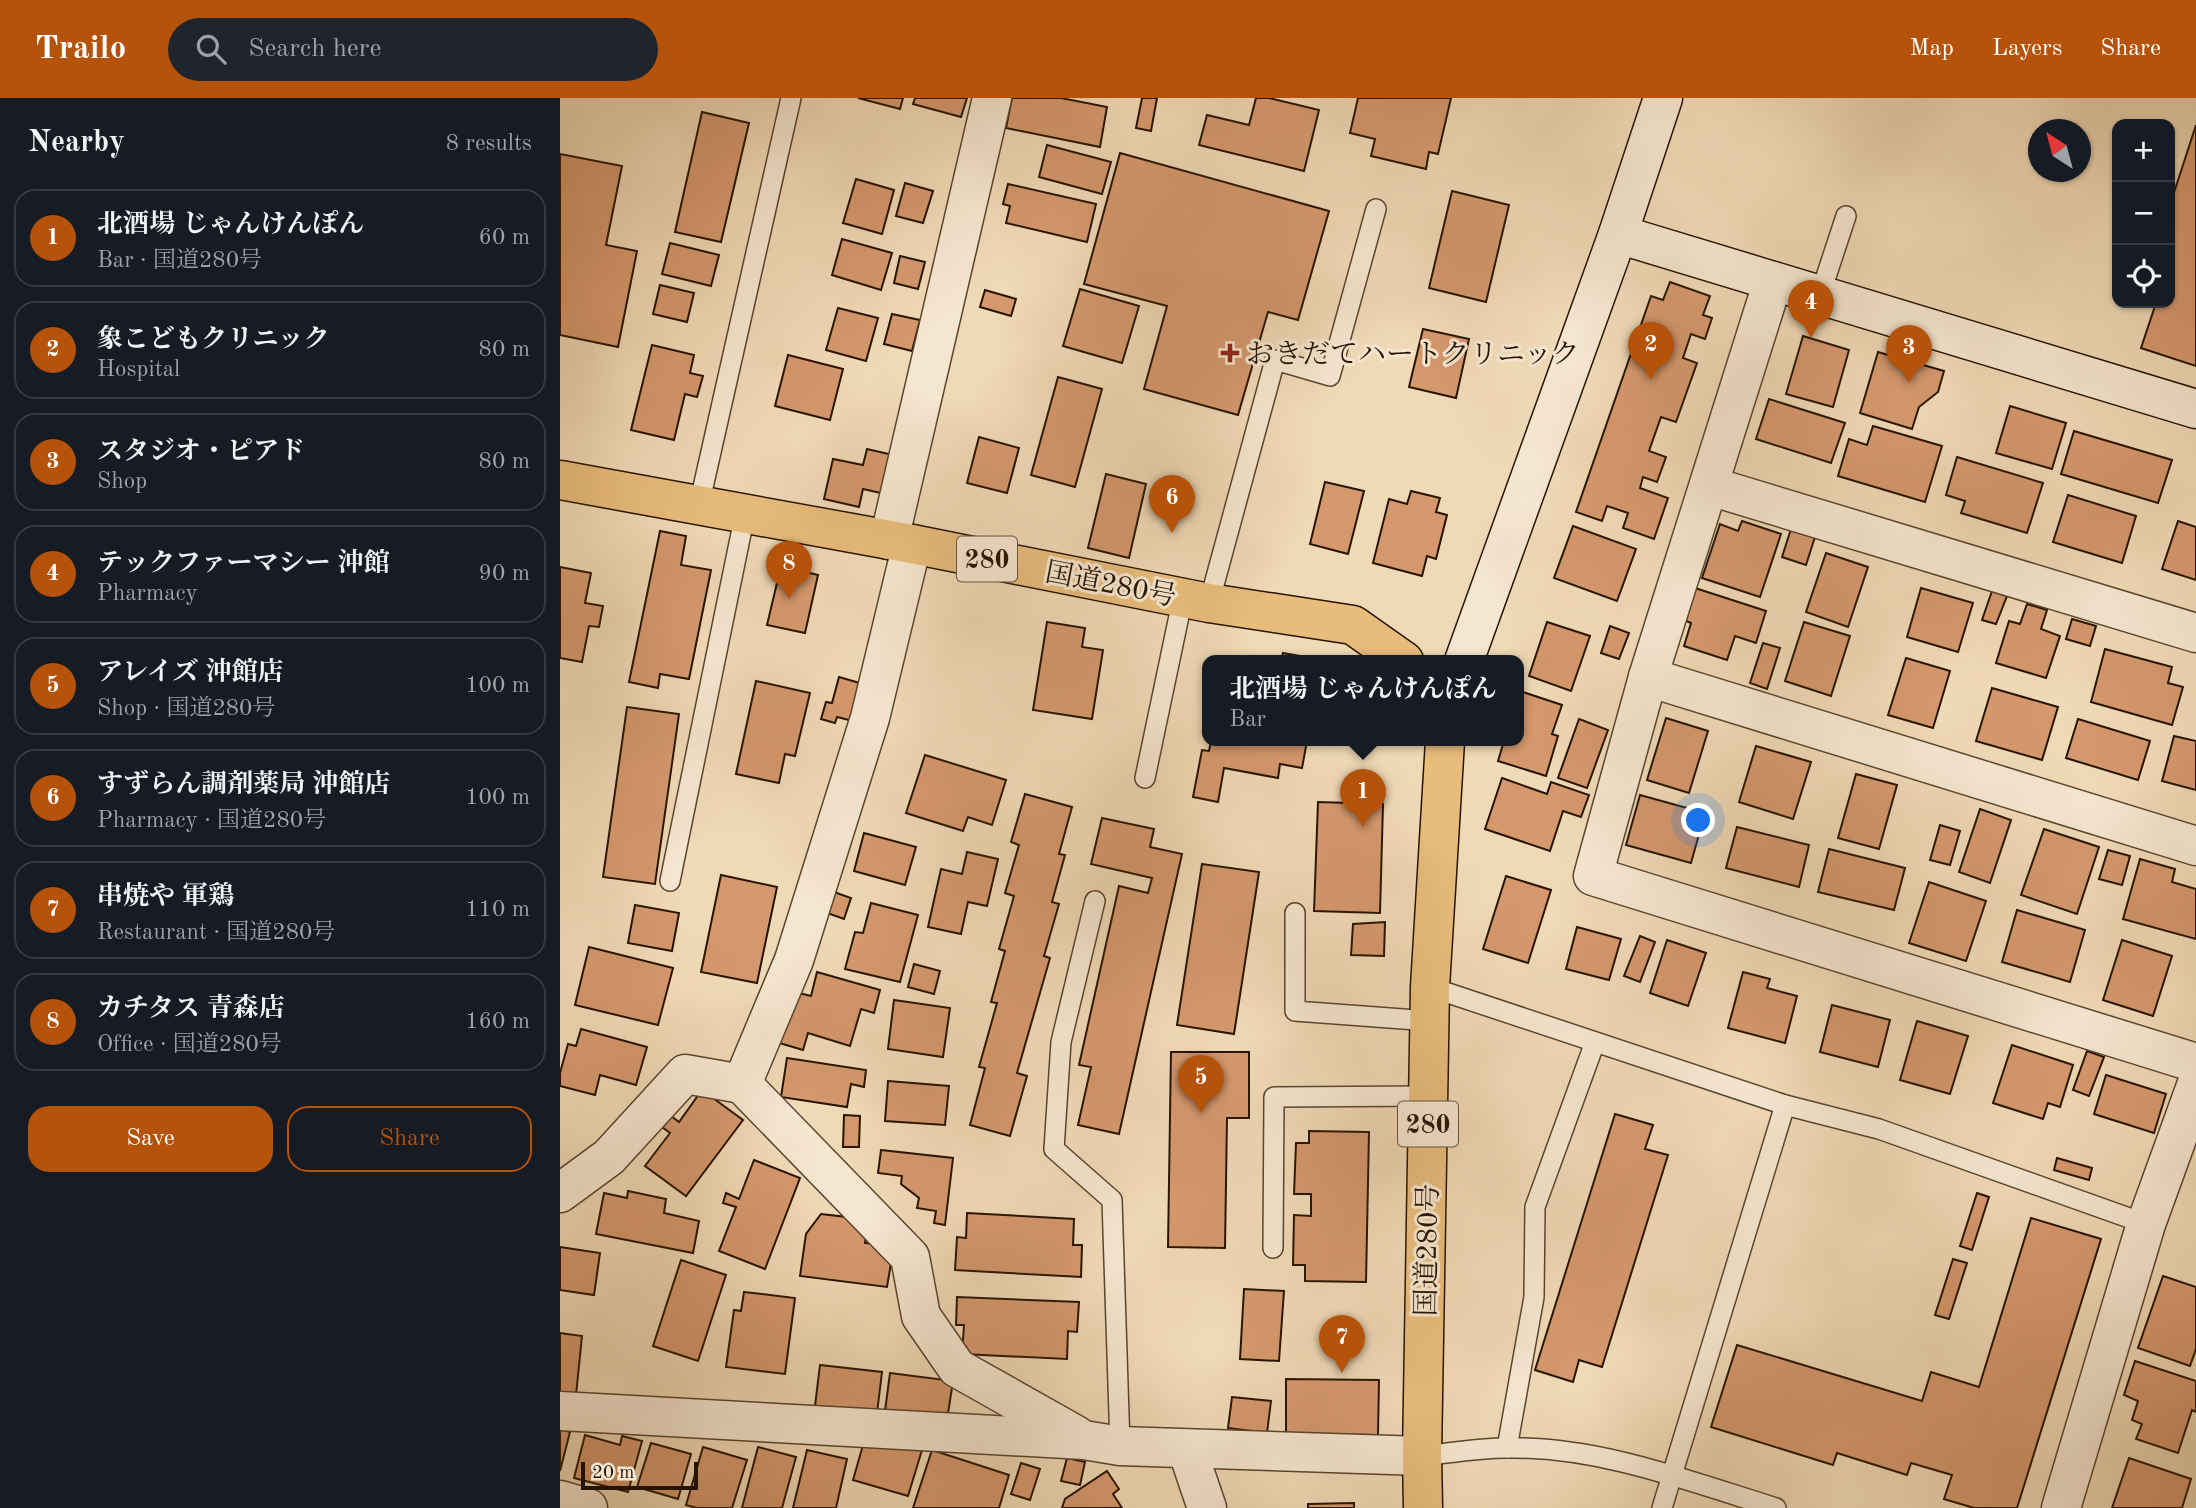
<!DOCTYPE html>
<meta charset="utf-8">
<style>
body{margin:0;font-family:"Old Standard TT","Noto Serif JP",serif;background:#20242c;color:#f1f3f6}
.controls{position:absolute;right:21px;top:21px;display:grid;overflow:hidden;border-radius:14px;box-shadow:0 2px 5px #0004}
.controls button{width:63px;height:63px;display:grid;place-items:center;padding:0;border:0;border-bottom:2px solid #363941;background:#171b24;color:#f1f3f6;font:35px sans-serif}
.compass{position:absolute;left:1468px;top:21px;width:63px;height:63px;border-radius:50%;background:#171b24;box-shadow:0 2px 5px #0004;rotate:324deg}
.scale{position:absolute;left:21px;bottom:18px;width:117px;box-sizing:border-box;padding-left:7px;border:4px solid #271400;border-top:0;font-size:19px;line-height:24px;white-space:nowrap;color:#271400;-webkit-text-stroke:5px #f5e6d0;paint-order:stroke}
.you{position:absolute;left:1139px;top:723px;width:24px;height:24px;margin:-18px;border:5px solid #fff;border-radius:50%;background:#1a73e8;box-shadow:0 0 0 10px #1a73e833}
.badge{display:grid;place-items:center;width:46px;height:46px;border-radius:50%;background:#b45309;color:#fff;font-size:23px;font-weight:700}
.pin{position:absolute;translate:-50% -58px;filter:drop-shadow(0 2px 4px #0008)}
.pin::after{content:'';position:absolute;top:37px;width:24px;height:21px;background:inherit;clip-path:polygon(0 0,100% 0,50% 100%)}
.popup{position:absolute;left:642px;top:557px;width:322px;height:91px;box-sizing:border-box;display:grid;place-content:center;border-radius:14px;background:#171b24;filter:drop-shadow(0 2px 5px #0005);font-size:23px;white-space:nowrap;color:#9ea1a6}
.popup b{font-size:26px;color:#f1f3f6}
.popup::after{content:'';position:absolute;left:50%;top:100%;margin-left:-14px;border:14px solid transparent;border-top-color:#171b24}
.list{margin:0;padding:0;list-style:none}
h2{display:flex;justify-content:space-between;align-items:center;height:91px;margin:0;padding:0 28px;font-size:30px}
h2 small{font-size:23px;font-weight:400;color:#9ea1a6}
.list li{display:grid;grid-template-columns:46px 1fr auto;gap:21px;align-items:center;box-sizing:border-box;height:98px;margin:0 14px 14px;padding:0 14px;border:2px solid #363941;border-radius:21px}
.list b{display:block;font-size:26px;white-space:nowrap}
.list p{margin:0;font-size:23px;white-space:nowrap;color:#9ea1a6}
.list em{font-size:23px;font-style:normal;color:#9ea1a6}
.actions{display:flex;gap:14px;padding:21px 28px}
.actions a{flex:1;padding:16px 0;border:2px solid #b45309;border-radius:21px;text-align:center;font-size:24px;color:#b45309}
.actions .main{background:#b45309;color:#fff}
.icon{flex:none;width:38px;height:38px;fill:none;stroke:currentColor;stroke-width:2;stroke-linecap:round;stroke-linejoin:round}
.map{position:relative;flex:none;width:1636px;height:1410px;overflow:hidden}
header{display:flex;align-items:center;gap:42px;box-sizing:border-box;height:98px;padding:0 35px;background:#b45309;color:#fff}
header strong{font-size:33px}
nav{display:flex;gap:38px;margin-inline-start:auto;font-size:24px}
.search{width:490px;height:63px;background:#20242c;display:flex;align-items:center;gap:18px;box-sizing:border-box;padding:0 24px;border-radius:38px;color:#9ea1a6;font-size:26px}
main{display:flex}
aside{flex:1;background:#171b24}
.map>svg:first-child{display:block}
.building{fill:#d5986d;stroke:#271400;stroke-width:2}
.lines{fill:none;stroke-linecap:round;stroke-linejoin:round}
.lane-casing{stroke:#59452e;stroke-width:22}
.street-casing{stroke:#59452e;stroke-width:41}
.secondary-casing{stroke:#271400;stroke-width:41}
.highway-casing{stroke:#271400;stroke-width:41}
.lane{stroke:#f5e6d0;stroke-width:19}
.street{stroke:#f5e6d0;stroke-width:38}
.secondary{stroke:#f5e6d0;stroke-width:38}
.highway{stroke:#e8bc7b;stroke-width:38}
.poi-dot{fill:#8f2418;stroke:#f5e6d0;stroke-width:2.5}
.labels{text-anchor:middle;stroke-width:6;stroke-linejoin:round;paint-order:stroke}
.shield{fill:#f5e6d0;stroke:#65533e;stroke-width:2}
.shield-label{font-size:26px;font-weight:bold;fill:#271400}
.poi-label{font-size:28px;fill:#271400;stroke:#f5e6d0;text-anchor:start}
.street-label{font-size:28px;fill:#271400;stroke:#f5e6d0}
</style>
<header>
<strong>Trailo</strong>
<div class="search"><svg class="icon" aria-label="search" viewBox="0 0 24 24"><circle cx="10" cy="10" r="6"/><path d="M15 15l6 6"/></svg>Search here</div>
<nav><a>Map</a><a>Layers</a><a>Share</a></nav>
</header>
<main>
<aside>
<h2>Nearby<small>8 results</small></h2>
<ul class="list">
<li><span class="badge">1</span><div><b>北酒場 じゃんけんぽん</b><p>Bar · 国道280号</p></div><em>60 m</em></li>
<li><span class="badge">2</span><div><b>象こどもクリニック</b><p>Hospital</p></div><em>80 m</em></li>
<li><span class="badge">3</span><div><b>スタジオ・ピアド</b><p>Shop</p></div><em>80 m</em></li>
<li><span class="badge">4</span><div><b>テックファーマシー 沖館</b><p>Pharmacy</p></div><em>90 m</em></li>
<li><span class="badge">5</span><div><b>アレイズ 沖館店</b><p>Shop · 国道280号</p></div><em>100 m</em></li>
<li><span class="badge">6</span><div><b>すずらん調剤薬局 沖館店</b><p>Pharmacy · 国道280号</p></div><em>100 m</em></li>
<li><span class="badge">7</span><div><b>串焼や 軍鶏</b><p>Restaurant · 国道280号</p></div><em>110 m</em></li>
<li><span class="badge">8</span><div><b>カチタス 青森店</b><p>Office · 国道280号</p></div><em>160 m</em></li>
</ul>
<div class="actions"><a class="main">Save</a><a>Share</a></div>
</aside>
<div class="map">
<svg width="1636" height="1410" viewBox="0 0 1636 1410">
<rect width="100%" height="100%" fill="#f0d9b6"/>
<filter id="stains"><feTurbulence type="fractalNoise" baseFrequency=".00286" numOctaves="4"/><feColorMatrix values="0 0 0 0 .2 0 0 0 0 .09 0 0 0 0 .02 0 0 0 .5 -.17"/></filter>
<radialGradient id="worn" r=".72"><stop offset=".6" stop-color="#630" stop-opacity="0"/><stop offset="1" stop-color="#630" stop-opacity=".3"/></radialGradient>
<g class="building">
<path d="M298 0H343L340 11Z"/>
<path d="M355 0H407L401 19 353 6Z"/>
<path d="M452 0H501L547 9 540 49 446 30Z"/>
<path d="M582 0H597L591 33 576 30Z"/>
<path d="M696 0H709L759 12 744 73 639 47 647 17 689 27Z"/>
<path d="M798 0H891L878 56 869 54 866 71 811 58 815 41 790 35Z"/>
<path d="M142 14 189 25 161 144 115 134Z"/>
<path d="M1636 27V268L1581 250 1596 205H1610V107Z"/>
<path d="M487 47 551 64 542 96 479 79Z"/>
<path d="M560 55 769 113 738 222 708 214 678 317 584 291 607 208 524 186Z"/>
<path d="M0 56 62 68 46 147 77 153 58 249 0 237Z"/>
<path d="M296 81 334 92 322 136 283 125Z"/>
<path d="M345 85 373 93 363 125 336 118Z"/>
<path d="M448 86 536 106 527 144 446 125 450 108 443 106Z"/>
<path d="M892 93 949 107 926 204 869 190Z"/>
<path d="M282 141 332 155 321 192 272 177Z"/>
<path d="M110 145 159 157 151 188 102 176Z"/>
<path d="M340 158 365 164 358 191 334 185Z"/>
<path d="M1110 184 1150 198 1143 217 1152 220 1145 241 1131 236 1123 260 1137 265 1116 324 1101 319 1089 353 1106 359 1097 384 1083 379 1080 390 1108 400 1094 441 1063 430 1068 415 1047 408 1042 423 1016 414 1091 198 1103 202Z"/>
<path d="M100 187 134 195 127 224 93 216Z"/>
<path d="M520 191 579 208 562 265 503 248Z"/>
<path d="M425 192 456 201 451 218 420 209Z"/>
<path d="M278 210 318 220 306 263 266 252Z"/>
<path d="M332 216 360 222 352 253 324 246Z"/>
<path d="M863 231 909 241 896 300 849 289Z"/>
<path d="M1243 238 1289 252 1273 309 1226 296Z"/>
<path d="M92 247 134 257 130 275 143 278 137 299 125 296 114 342 71 332Z"/>
<path d="M1318 254 1384 273 1378 294 1359 309 1352 331 1300 315Z"/>
<path d="M228 257 283 271 270 322 215 308Z"/>
<path d="M498 279 542 291 515 389 471 377Z"/>
<path d="M1209 301 1285 325 1271 365 1196 341Z"/>
<path d="M1450 308 1506 325 1492 371 1436 355Z"/>
<path d="M1313 328 1382 348 1365 404 1278 378 1289 341 1307 347Z"/>
<path d="M1514 333 1612 362 1598 405 1501 376Z"/>
<path d="M419 339 459 350 447 395 407 385Z"/>
<path d="M307 351 333 357 325 396 303 391 299 409 264 401 273 361 303 367Z"/>
<path d="M1397 359 1483 385 1467 435 1401 415 1405 403 1386 397Z"/>
<path d="M546 376 586 386 569 460 528 450Z"/>
<path d="M765 384 804 393 788 456 750 446Z"/>
<path d="M851 393 880 400 876 414 887 417 876 461 867 458 862 478 813 465 829 401 847 406Z"/>
<path d="M1508 397 1576 418 1562 465 1493 444Z"/>
<path d="M1182 423 1221 436 1200 499 1142 480 1160 426 1178 433Z"/>
<path d="M1618 423 1636 429V482L1602 471Z"/>
<path d="M1013 428 1076 451 1057 503 994 480Z"/>
<path d="M1231 431 1255 439 1246 467 1222 459Z"/>
<path d="M100 433 126 438 121 467 151 472 129 581 100 576 98 590 69 584Z"/>
<path d="M1266 455 1308 469 1288 529 1246 514Z"/>
<path d="M221 468 258 477 245 535 207 527Z"/>
<path d="M0 469 31 475 25 505 43 508 39 529 29 528 22 564 0 560Z"/>
<path d="M1135 490 1206 513 1196 545 1175 538 1167 562 1124 548 1131 525 1124 522Z"/>
<path d="M1361 490 1413 505 1398 554 1347 539Z"/>
<path d="M1432 493 1447 498 1436 526 1422 522Z"/>
<path d="M1467 506 1487 512 1481 531 1500 538 1486 580 1436 565 1449 523 1460 526Z"/>
<path d="M1512 521 1536 528 1530 548 1506 541Z"/>
<path d="M487 524 525 530 522 549 543 552 532 621 473 612Z"/>
<path d="M987 524 1030 538 1011 593 969 578Z"/>
<path d="M1244 524 1290 538 1271 598 1225 583Z"/>
<path d="M1050 528 1069 535 1059 561 1041 555Z"/>
<path d="M1203 545 1220 550 1207 591 1190 585Z"/>
<path d="M1545 551 1612 569 1608 585 1623 589 1612 627 1531 604Z"/>
<path d="M723 555 746 559V563H721Z"/>
<path d="M1346 560 1390 573 1373 630 1328 617Z"/>
<path d="M279 579 303 586 293 623 277 619 275 625 261 621 266 604 272 605Z"/>
<path d="M196 583 250 595 235 658 225 656 219 685 176 676Z"/>
<path d="M1432 590 1498 609 1482 662 1416 643Z"/>
<path d="M960 593 1002 607 992 636 998 638 986 678 938 663 944 643H959Z"/>
<path d="M67 609 119 616 95 786 43 779Z"/>
<path d="M1106 620 1148 633 1129 695 1087 682Z"/>
<path d="M1019 621 1048 632 1027 690 998 680Z"/>
<path d="M1518 621 1590 643 1578 682 1506 660Z"/>
<path d="M1614 638 1636 643V692L1602 683Z"/>
<path d="M651 643H747L742 670 720 666 718 680 664 670 658 704 633 699 642 652 649 653Z"/>
<path d="M1196 648 1251 664 1233 721 1179 704Z"/>
<path d="M365 657 446 682 432 727 408 719 403 733 346 715Z"/>
<path d="M1296 676 1337 687 1319 751 1278 740Z"/>
<path d="M942 680 987 696 991 684 1029 697 1021 719 1003 713 990 753 925 731Z"/>
<path d="M465 696 512 709 499 756 505 757 492 804 499 806 484 858 490 860 457 975 467 978 450 1038 410 1027 425 970 419 969 437 905 431 904 445 853 439 851 454 798 445 795 459 747 451 744Z"/>
<path d="M1080 697 1145 715 1131 765 1066 747Z"/>
<path d="M758 704 823 706 820 815 754 813Z"/>
<path d="M1420 711 1451 722 1430 785 1399 774Z"/>
<path d="M542 720 594 731 590 749 622 756 559 1036 518 1027 531 969 519 967 559 788 588 795 592 780 531 766Z"/>
<path d="M1380 727 1400 733 1390 767 1370 762Z"/>
<path d="M1177 729 1249 747 1239 789 1166 770Z"/>
<path d="M1484 731 1539 749 1517 816 1461 797Z"/>
<path d="M304 735 356 749 345 787 294 773Z"/>
<path d="M1269 751 1345 770 1334 812 1258 794Z"/>
<path d="M1548 752 1570 758 1562 787 1539 781Z"/>
<path d="M407 754 438 761 427 808 408 804 401 836 368 829 381 771 402 776Z"/>
<path d="M1580 761 1615 771 1612 784 1636 791V841L1563 821Z"/>
<path d="M642 766 699 774 674 936 617 927Z"/>
<path d="M161 777 217 789 197 885 141 874Z"/>
<path d="M946 778 991 792 968 865 923 851Z"/>
<path d="M1369 784 1426 803 1406 863 1349 845Z"/>
<path d="M274 794 291 800 284 821 267 815Z"/>
<path d="M311 805 358 817 340 884 285 871 295 834 303 835Z"/>
<path d="M75 807 119 815 112 853 68 845Z"/>
<path d="M1457 812 1525 832 1510 884 1442 864Z"/>
<path d="M825 824 824 858 791 857 793 826Z"/>
<path d="M1017 829 1061 841 1049 882 1006 871Z"/>
<path d="M1080 838 1095 844 1080 884 1064 878Z"/>
<path d="M1107 842 1146 855 1128 908 1090 895Z"/>
<path d="M1562 842 1612 858 1593 918 1543 902Z"/>
<path d="M29 849 113 870 98 927 15 907Z"/>
<path d="M354 866 380 873 374 896 348 889Z"/>
<path d="M257 874 320 892 314 915 301 911 290 948 248 935 243 952 216 944 231 893 251 898Z"/>
<path d="M1183 874 1210 881 1207 890 1237 898 1225 945 1168 930Z"/>
<path d="M334 902 390 910 383 959 328 951Z"/>
<path d="M1272 907 1330 922 1318 969 1260 954Z"/>
<path d="M1357 923 1408 938 1390 996 1340 982Z"/>
<path d="M21 931 87 949 76 987 40 977 35 997 0 988V975L8 946 16 948Z"/>
<path d="M1452 947 1513 967 1500 1009 1488 1005 1483 1021 1433 1005Z"/>
<path d="M1527 953 1544 959 1529 998 1513 992Z"/>
<path d="M611 954H689V1020H667L665 1150 608 1149Z"/>
<path d="M227 960 306 972 304 989 291 986 287 1009 221 999Z"/>
<path d="M1546 977 1606 996 1594 1035 1534 1016Z"/>
<path d="M328 983 389 988 385 1027 325 1023Z"/>
<path d="M142 992 183 1022 126 1098 85 1068 110 1035 98 1026 107 1015 119 1024Z"/>
<path d="M1055 1016 1093 1027 1085 1051 1108 1057 1042 1269 1019 1262 1013 1284 975 1272Z"/>
<path d="M284 1017 300 1018 299 1049H283Z"/>
<path d="M749 1033 809 1034 806 1184 745 1183V1167H733L734 1117 751 1118V1096H734L736 1045H749Z"/>
<path d="M321 1052 393 1060 385 1127 374 1125 376 1113 357 1110 359 1100 341 1086 342 1078 318 1075Z"/>
<path d="M1497 1060 1532 1070 1529 1082 1494 1072Z"/>
<path d="M194 1062 240 1080 205 1171 159 1153 176 1109 163 1105 166 1095 179 1101Z"/>
<path d="M68 1093 106 1101 104 1115 139 1123 133 1155 36 1136 44 1095 67 1100Z"/>
<path d="M1417 1095 1429 1099 1412 1152 1400 1148Z"/>
<path d="M407 1115 514 1121 513 1147H522L521 1179 395 1172 397 1139 406 1140Z"/>
<path d="M261 1116 295 1120 294 1129 307 1131 305 1145 322 1147 332 1159 327 1189 240 1178 246 1136Z"/>
<path d="M1471 1120 1541 1141 1457 1410H1414L1384 1401 1392 1377 1351 1365 1347 1377 1277 1355 1273 1367 1151 1329 1177 1247 1362 1303 1371 1274 1419 1289Z"/>
<path d="M0 1149 40 1155 34 1197 0 1192Z"/>
<path d="M1393 1161 1407 1165 1389 1221 1375 1217Z"/>
<path d="M121 1162 166 1177 138 1263 93 1248Z"/>
<path d="M1603 1178 1636 1189V1251L1630 1268 1578 1250Z"/>
<path d="M684 1191 724 1193 719 1263 680 1261Z"/>
<path d="M184 1194 235 1200 225 1276 166 1269 174 1212 181 1213Z"/>
<path d="M397 1199 519 1204 517 1234 508 1233 507 1261 402 1256 404 1227H396Z"/>
<path d="M0 1235 22 1238 16 1297 0 1295Z"/>
<path d="M1575 1263 1636 1283V1314L1632 1312 1618 1355 1576 1341 1582 1326 1572 1322 1578 1303 1564 1297Z"/>
<path d="M260 1267 322 1274 317 1315 255 1308Z"/>
<path d="M330 1275 393 1283 387 1322 325 1313Z"/>
<path d="M726 1281 819 1282 818 1337 726 1336Z"/>
<path d="M672 1299 711 1303 707 1335 668 1330Z"/>
<path d="M0 1331 10 1334 0 1373Z"/>
<path d="M25 1337 60 1347 62 1338 82 1343 68 1394 14 1380Z"/>
<path d="M91 1345 131 1356 118 1401 77 1389Z"/>
<path d="M303 1347 362 1352 348 1398 293 1382Z"/>
<path d="M143 1349 187 1362 172 1410H137L126 1407Z"/>
<path d="M198 1349 236 1359 222 1410H182Z"/>
<path d="M247 1352 287 1361 276 1410H233Z"/>
<path d="M372 1352 449 1377 439 1410H353Z"/>
<path d="M507 1360 525 1364 520 1387 501 1383Z"/>
<path d="M1569 1360 1631 1381 1622 1410H1552Z"/>
<path d="M461 1365 480 1371 470 1402 451 1396Z"/>
<path d="M547 1373 559 1391 553 1396 562 1410H502L505 1401Z"/>
<path d="M794 1405V1410H748V1406Z"/>
</g>
<g class="lines">
<g class="lane-casing">
<g id="lane">
<path d="M1260 197 1286 118"/>
<path d="M139 407 231 0"/>
<path d="M649 505 715 262 770 278 816 111"/>
<path d="M585 680 623 499"/>
<path d="M110 783 185 416"/>
<path d="M535 803 501 944 494 1051 552 1102 560 1348"/>
<path d="M735 815V913L870 923"/>
<path d="M870 889 1225 1007 1102 1410"/>
<path d="M1225 1007 1319 1031 1586 1126"/>
<path d="M713 1150 714 999 869 998"/>
<path d="M947 1350 974 1199 975 1109 1035 944"/>
<path d="M862 1358C890 1355 918 1350 947 1350 1038 1348 1129 1383 1216 1410"/>
</g>
</g>
<g class="street-casing">
<g id="street">
<path d="M1213 183 1088 579 1033 778 1636 965"/>
<path d="M1150 388 1636 535"/>
<path d="M329 442 432 0"/>
<path d="M1088 579 1636 748"/>
<path d="M182 986 350 1159 361 1218 397 1270 516 1337"/>
<path d="M0 1095 49 1059 125 976 182 986 234 862 310 620 352 446"/>
<path d="M0 1313 524 1342 560 1348 862 1358"/>
<path d="M627 1351 647 1410"/>
<path d="M0 1402 28 1410"/>
<path d="M1501 1410 1586 1126 1636 988"/>
</g>
</g>
<g class="secondary-casing">
<g id="secondary">
<path d="M1058 136 1636 311"/>
<path d="M904 563 1058 136 1103 0"/>
</g>
</g>
<g class="highway-casing">
<g id="highway">
<path d="M0 382 352 446 649 505 793 527 844 563"/>
<path d="M863 1410 862 1358 870 889 885 643"/>
</g>
</g>
<use href="#lane" class="lane"/>
<use href="#street" class="street"/>
<use href="#secondary" class="secondary"/>
<use href="#highway" class="highway"/>
</g>
<path class="poi-dot" d="M666.5 244.5h7v7h7v7h-7v7h-7v-7h-7v-7h7z"/>
<g class="labels">
<g class="shield">
<rect x="397" y="438.5" width="60" height="45" rx="5"/>
<rect x="838" y="1003.5" width="60" height="45" rx="5"/>
</g>
<g class="shield-label">
<text x="427" y="470">280</text>
<text x="868" y="1035">280</text>
</g>
<g class="poi-label">
<text x="686" y="265">おきだてハートクリニック</text>
</g>
<g class="street-label">
<text transform="translate(551 485) rotate(11)" y="10">国道280号</text>
<text transform="translate(866 1152) rotate(-89)" y="10">国道280号</text>
</g>
</g>
<rect width="100%" height="100%" filter="url(#stains)"/>
<rect width="100%" height="100%" fill="url(#worn)"/>
</svg>
<div class="controls">
<button>+</button>
<button>−</button>
<button><svg class="icon" aria-label="locate" viewBox="0 0 24 24"><circle cx="12" cy="12" r="6"/><path d="M12 2v4M12 18v4M2 12h4M18 12h4"/></svg></button>
</div>
<svg class="compass" viewBox="-18 -18 36 36"><path d="M0-13l5 13h-10z" fill="#e53935"/><path d="M0 13l5-13h-10z" fill="#9ea1a6"/></svg>
<div class="scale">20 m</div>
<div class="you"></div>
<div class="pin badge" style="left:803px;top:729px">1</div>
<div class="popup"><b>北酒場 じゃんけんぽん</b>Bar</div>
<div class="pin badge" style="left:1091px;top:282px">2</div>
<div class="pin badge" style="left:1349px;top:285px">3</div>
<div class="pin badge" style="left:1251px;top:240px">4</div>
<div class="pin badge" style="left:641px;top:1015px">5</div>
<div class="pin badge" style="left:612px;top:435px">6</div>
<div class="pin badge" style="left:782px;top:1275px">7</div>
<div class="pin badge" style="left:229px;top:501px">8</div>
</div>
</main>
